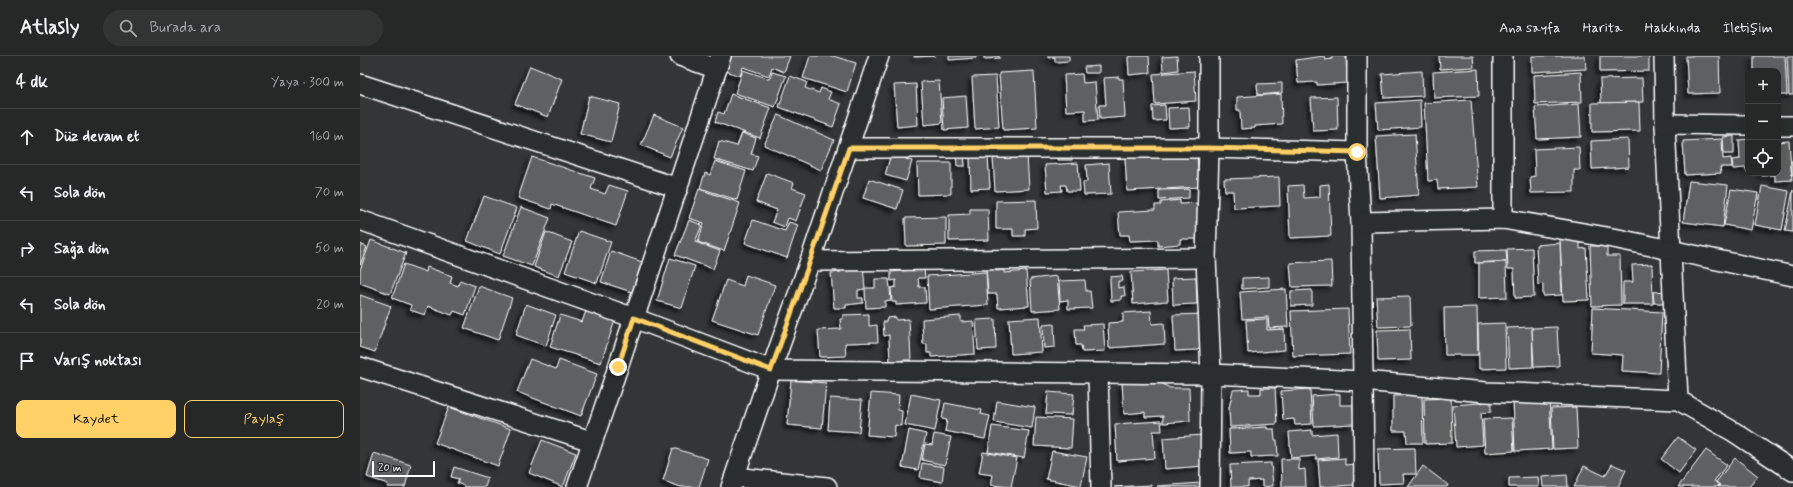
<!DOCTYPE html>
<html lang="tr">
<meta charset="utf-8">
<style>
body{margin:0;font-family:Mynerve,sans-serif;background:#323434;color:#f1f3f6}
.controls{position:absolute;right:12px;top:12px;display:grid;overflow:hidden;border-radius:8px;box-shadow:0 4px 16px #0002}
.controls button{width:36px;height:36px;display:grid;place-items:center;padding:0;border:0;border-bottom:1px solid #424445;background:#262828;color:#f1f3f6;font:20px sans-serif}
.scale{position:absolute;left:12px;bottom:10px;width:63px;box-sizing:border-box;padding-left:4px;border:2px solid #fff;border-top:0;font-size:11px;line-height:14px;white-space:nowrap;color:#fff;-webkit-text-stroke:3px #2a2d2e;paint-order:stroke}
.stop{position:absolute;width:12px;height:12px;margin:-9px;border:3px solid #ffd166;border-radius:50%;background:#fff}
.stop.end{background:#ffd166;border-color:#fff;box-shadow:0 1px 4px #0008}
.list{margin:0;padding:0;list-style:none}
h2{display:flex;justify-content:space-between;align-items:center;height:52px;margin:0;padding:0 16px;font-size:17px}
h2 small{font-size:13px;font-weight:400;color:#a4a6a8}
.list li{display:grid;grid-template-columns:26px 1fr auto;gap:12px;align-items:center;box-sizing:border-box;height:56px;padding:0 16px;border-top:1px solid #424445}
.list b{display:block;font-size:15px;white-space:nowrap}
.list em{font-size:13px;font-style:normal;color:#a4a6a8}
.actions{display:flex;gap:8px;padding:12px 16px}
.actions a{flex:1;padding:9px 0;border:1px solid #ffd166;border-radius:8px;text-align:center;font-size:14px;color:#ffd166}
.actions .main{background:#ffd166;color:#111}
.icon{flex:none;width:22px;height:22px;fill:none;stroke:currentColor;stroke-width:2;stroke-linecap:round;stroke-linejoin:round}
.map{position:relative;flex:none;width:1433px;height:431px;overflow:hidden}
header{display:flex;align-items:center;gap:24px;box-sizing:border-box;height:56px;padding:0 20px;background:#262828;border-bottom:1px solid #424445}
header strong{font-size:19px}
nav{display:flex;gap:22px;margin-inline-start:auto;font-size:14px}
.search{width:280px;height:36px;background:#323434;display:flex;align-items:center;gap:10px;box-sizing:border-box;padding:0 14px;border-radius:22px;color:#a4a6a8;font-size:15px}
main{display:flex}
aside{flex:1;background:#262828}
.map>svg:first-child{display:block}
.building{fill:#5f6162;stroke:#fff;filter:url(#shadow)}
.lines{fill:none;stroke-linecap:round;stroke-linejoin:round}
.minor-casing{stroke:#fff;stroke-width:22}
.minor{stroke:#2a2d2e;stroke-width:19}
.route{stroke:#ffd166;stroke-width:5}
</style>
<header>
<strong>Atlasly</strong>
<div class="search"><svg class="icon" aria-label="search" viewBox="0 0 24 24"><circle cx="10" cy="10" r="6"/><path d="M15 15l6 6"/></svg>Burada ara</div>
<nav><a>Ana sayfa</a><a>Harita</a><a>Hakkında</a><a>İletişim</a></nav>
</header>
<main>
<aside>
<h2>4 dk<small>Yaya · 300 m</small></h2>
<ul class="list">
<li><svg class="icon" aria-label="ahead" viewBox="0 0 24 24"><path d="M12 20V5M6 11l6-6 6 6"/></svg><div><b>Düz devam et</b></div><em>160 m</em></li>
<li><svg class="icon" aria-label="left" viewBox="0 0 24 24"><path d="M17 20v-9H6M10 6l-5 5 5 5"/></svg><div><b>Sola dön</b></div><em>70 m</em></li>
<li><svg class="icon" aria-label="right" viewBox="0 0 24 24"><path d="M7 20v-9h11M14 6l5 5-5 5"/></svg><div><b>Sağa dön</b></div><em>50 m</em></li>
<li><svg class="icon" aria-label="left" viewBox="0 0 24 24"><path d="M17 20v-9H6M10 6l-5 5 5 5"/></svg><div><b>Sola dön</b></div><em>20 m</em></li>
<li><svg class="icon" aria-label="arrive" viewBox="0 0 24 24"><path d="M6 21V4h12l-3 4 3 4H6"/></svg><div><b>Varış noktası</b></div></li>
</ul>
<div class="actions"><a class="main">Kaydet</a><a>Paylaş</a></div>
</aside>
<div class="map">
<svg width="1433" height="431" viewBox="0 0 1433 431">
<defs>
<filter id="shadow"><feDropShadow dx="-3.5" dy="3.5" stdDeviation="2" flood-color="#0009"/></filter>
</defs>
<rect width="100%" height="100%" fill="#333536"/>
<filter id="ink" filterUnits="userSpaceOnUse"><feTurbulence type="fractalNoise" baseFrequency=".025" numOctaves="2"/><feDisplacementMap in="SourceGraphic" scale="8" xChannelSelector="R" yChannelSelector="G"/><feConvolveMatrix kernelMatrix="1 2 1 2 8 2 1 2 1" color-interpolation-filters="sRGB"/></filter>
<g filter="url(#ink)">
<g class="building">
<path d="M371 0H430L424 16 412 11 409 20 383 11 380 20 366 15Z"/>
<path d="M450 0H473L496 7 487 36 443 22Z"/>
<path d="M554 0H575L554 1Z"/>
<path d="M589 0H616V2L589 4Z"/>
<path d="M624 0H639L640 2 624 3Z"/>
<path d="M688 0H709V5L695 6V1L688 2Z"/>
<path d="M774 0H789L790 17 769 19 768 1Z"/>
<path d="M817 0 818 14 803 16 802 1Z"/>
<path d="M964 0 965 4 972 3V0H986L987 27 957 29V26L938 27 936 4Z"/>
<path d="M1079 0H1113L1114 11 1080 13Z"/>
<path d="M1172 0H1225L1226 13 1172 16Z"/>
<path d="M1240 0H1289V15L1240 16Z"/>
<path d="M1326 0H1359L1360 37 1328 38Z"/>
<path d="M1394 0H1425L1427 39H1418V15H1394Z"/>
<path d="M1427 0H1433V39H1429Z"/>
<path d="M170 10 202 23 188 61 155 48Z"/>
<path d="M739 10V17H725L724 11Z"/>
<path d="M1118 13 1119 40 1074 42 1073 16Z"/>
<path d="M383 14 410 23 412 16 426 20 415 51 375 37Z"/>
<path d="M674 15 677 72 643 74 639 17Z"/>
<path d="M834 15 836 45 795 48 793 18Z"/>
<path d="M1062 15 1063 40 1024 42 1022 18Z"/>
<path d="M1221 16 1222 46 1175 48 1174 19Z"/>
<path d="M722 18 723 27 735 26 738 64 725 65V54L706 55 704 19Z"/>
<path d="M430 20 447 26 445 32 459 37 461 32 471 36 468 43 481 48 473 71 419 51Z"/>
<path d="M636 20 639 71 615 73 612 21Z"/>
<path d="M759 21V23H763L765 61 740 63 739 49H746L744 22Z"/>
<path d="M1282 22 1283 46 1241 47 1240 23Z"/>
<path d="M579 25 582 67 564 69 561 26Z"/>
<path d="M922 27V37L898 39 897 28Z"/>
<path d="M556 28 558 69 537 71 534 29Z"/>
<path d="M371 38 411 52 400 82 355 66 358 56 364 58Z"/>
<path d="M921 38 922 68 895 70V72L881 73 880 54H877V41Z"/>
<path d="M229 40 260 48 251 86 220 78Z"/>
<path d="M606 40 608 72 584 74 582 42Z"/>
<path d="M977 41 978 74 953 75 951 42Z"/>
<path d="M1060 44 1061 71 1018 74 1016 47Z"/>
<path d="M1111 44 1118 131 1078 133 1077 124 1068 125 1064 47Z"/>
<path d="M1279 46 1280 75 1232 76V47Z"/>
<path d="M1219 48 1221 81 1177 83 1175 51Z"/>
<path d="M805 49 806 64 793 65 792 50Z"/>
<path d="M829 51 830 71 809 72 808 52Z"/>
<path d="M294 59 323 71 310 101 281 89Z"/>
<path d="M418 59 474 84 461 114 404 89Z"/>
<path d="M382 77 396 82 391 98 398 100 393 115 354 103 359 85 377 90Z"/>
<path d="M1055 78 1059 139 1020 142 1016 80Z"/>
<path d="M1374 80V98H1364L1363 81Z"/>
<path d="M1268 83 1269 111 1232 113 1231 85Z"/>
<path d="M1362 83 1363 103 1371 102 1372 111H1360L1361 117 1325 119 1323 85Z"/>
<path d="M1388 83V116H1387L1386 112 1373 113 1372 104 1380 103 1379 84Z"/>
<path d="M1429 85 1432 124 1415 125V119L1402 120V117H1418V86Z"/>
<path d="M1219 91 1220 114H1214V136L1171 137 1170 121 1175 120 1174 93Z"/>
<path d="M698 94H711L712 104H698Z"/>
<path d="M531 98 552 105 546 125 525 119Z"/>
<path d="M596 98H604L605 110H597Z"/>
<path d="M837 98 839 131 767 135 765 102Z"/>
<path d="M667 99 669 133 635 135 633 101Z"/>
<path d="M628 100 630 132 611 133 610 101Z"/>
<path d="M172 101 235 122 231 133 245 138 249 129 268 135 256 170 192 148 191 153 158 142Z"/>
<path d="M355 105 386 115 377 144 340 132 345 117 350 119Z"/>
<path d="M1431 105H1433V119H1432Z"/>
<path d="M557 107H591V138L558 139Z"/>
<path d="M718 107 720 135H707L706 129H701L702 135 687 136 685 109Z"/>
<path d="M749 107 751 138 724 139 723 126H727L726 109Z"/>
<path d="M407 117 434 127 432 132 446 137 436 165 428 162 425 171 412 166 417 154 396 146Z"/>
<path d="M919 121 920 150 874 152 873 135H865L864 123Z"/>
<path d="M509 123 543 134 537 153 503 142Z"/>
<path d="M1329 125 1368 129 1363 171 1323 166Z"/>
<path d="M969 128 971 180 930 182 928 130 943 129 944 142 960 141V129Z"/>
<path d="M1402 130 1429 135 1422 174 1395 169Z"/>
<path d="M339 133 380 147 364 195 338 186 344 167 329 162Z"/>
<path d="M829 133V142L799 144V134Z"/>
<path d="M1371 133 1398 137 1391 174 1364 169Z"/>
<path d="M1433 134V176L1425 175Z"/>
<path d="M124 140 157 152 140 198 107 185Z"/>
<path d="M676 144 677 172 665 173V180H653V173H636V145Z"/>
<path d="M820 144V148L840 147 841 164 836 165 837 183H820V188L798 190V184L770 185 769 179H760L758 156 795 154V149H801V146Z"/>
<path d="M161 151 190 162 172 210 143 200Z"/>
<path d="M610 153H628L629 184 589 185V159L610 158Z"/>
<path d="M586 161V189L546 190 545 162Z"/>
<path d="M329 164 342 169 335 186 360 195 353 213 315 199Z"/>
<path d="M393 164 425 175 429 166 438 169 427 202 385 187Z"/>
<path d="M219 175 251 186 237 227 205 216Z"/>
<path d="M186 176 212 186 199 220 174 211Z"/>
<path d="M1220 182V193L1226 192 1229 244 1203 245 1200 183Z"/>
<path d="M11 184 46 197 30 238 0 227V214Z"/>
<path d="M1200 187 1202 239 1183 240V228L1178 229 1176 189Z"/>
<path d="M0 188 7 191 0 209Z"/>
<path d="M1230 190H1247V200H1260L1261 249 1232 250Z"/>
<path d="M1172 192 1174 241 1155 242 1154 213H1148L1147 193Z"/>
<path d="M1146 194 1147 205 1115 207V195Z"/>
<path d="M251 195 282 206 272 236 241 226Z"/>
<path d="M310 202 335 210 322 252 297 245Z"/>
<path d="M971 205 972 230 932 231 930 207Z"/>
<path d="M1146 206 1147 241 1119 242V207Z"/>
<path d="M44 208 66 216 67 211 92 220 90 227 98 230 100 224 115 230 105 259 94 255 92 259 68 250 65 259 50 254 51 249 32 242Z"/>
<path d="M1292 208 1293 248H1263V226H1273L1272 209Z"/>
<path d="M503 209 505 233 498 234V242H503V247L486 249V252H474L471 217 481 216 480 210Z"/>
<path d="M636 210V215L644 214V217L666 215 669 250 638 252 637 238H628L626 211Z"/>
<path d="M564 213 565 222H558L559 231H565L566 247 536 249V246H532L531 232 536 231V224L531 225V216Z"/>
<path d="M806 214 808 245 773 248 771 216Z"/>
<path d="M626 216 628 249 569 253 567 220Z"/>
<path d="M386 219 415 229 398 279 352 264 366 224 383 230Z"/>
<path d="M697 220 700 253 672 255 670 223Z"/>
<path d="M762 220 763 225H758V232L764 231 765 240H761V244L751 245 750 221Z"/>
<path d="M836 221 837 248 813 249 812 222Z"/>
<path d="M909 221V231L882 233V222Z"/>
<path d="M515 223H529L531 244 525 245V251L506 252 505 232H515Z"/>
<path d="M725 224 726 235H730L732 252 708 253V244L700 245 699 225Z"/>
<path d="M119 230 152 242 138 284 104 272Z"/>
<path d="M926 233 928 271 909 272 908 261 882 263 880 236Z"/>
<path d="M952 234V249L931 250V235Z"/>
<path d="M1306 235V247H1294L1293 236Z"/>
<path d="M0 239 31 250 15 296 0 291Z"/>
<path d="M1050 240 1051 270 1018 271 1016 241Z"/>
<path d="M166 248 196 259 186 290 156 279Z"/>
<path d="M1117 251 1118 299H1085L1084 252Z"/>
<path d="M227 252 256 261 241 307 190 291 200 259 222 266Z"/>
<path d="M1233 252 1302 256 1299 317 1262 315 1263 299 1231 297Z"/>
<path d="M988 253 990 298 933 300 931 255Z"/>
<path d="M791 255 792 268 804 267 805 288 749 292 748 267 763 266V257Z"/>
<path d="M509 258V270L517 269 518 286 485 287 486 300 460 301 458 274 481 273 480 263H483V259Z"/>
<path d="M844 258 846 284 838 294 815 295 813 259Z"/>
<path d="M601 260V266L613 265 615 298 571 301V297H567V288H563L562 263Z"/>
<path d="M536 261V264L549 263 551 304H542V311L530 312 529 279 524 280 523 266H526L527 262Z"/>
<path d="M680 261 682 296 651 298 649 263Z"/>
<path d="M635 263 636 293 618 294 616 264Z"/>
<path d="M907 263V274L924 273 925 294 888 297 886 264Z"/>
<path d="M1145 267 1146 312 1119 313 1118 268Z"/>
<path d="M694 268 695 291 684 292 683 269Z"/>
<path d="M743 268 745 295 722 296 721 289H716L715 273H724L723 269Z"/>
<path d="M1172 271 1173 311 1149 312 1147 272Z"/>
<path d="M1197 271 1199 310 1174 311 1172 272Z"/>
<path d="M1050 273 1051 304 1018 305 1017 274Z"/>
<path d="M170 303 196 313 199 304 237 318 221 360 157 336Z"/>
<path d="M431 324 466 327 462 372 427 369Z"/>
<path d="M795 324 810 332H829L830 365 803 367V360L785 361V356L764 358 762 326Z"/>
<path d="M901 332H915L917 368 870 371 869 352 873 334 889 333V338H901Z"/>
<path d="M950 333 952 368 935 369 934 363 923 364 921 335Z"/>
<path d="M688 336 714 338 712 359 686 358Z"/>
<path d="M511 337 539 339 538 354 542 355 541 370 535 369 534 381 507 379Z"/>
<path d="M551 338 581 344 575 375 545 369Z"/>
<path d="M980 338V349H993L994 368 954 370 952 340Z"/>
<path d="M1062 339 1063 387H1047L1046 375H1033V340Z"/>
<path d="M1189 341 1192 393 1155 395 1153 342Z"/>
<path d="M470 342 502 344 499 376 468 374Z"/>
<path d="M1091 342 1092 387 1065 388 1064 343Z"/>
<path d="M637 345 675 351 672 372 634 366Z"/>
<path d="M1131 346V356L1121 357 1123 389 1096 391 1093 349Z"/>
<path d="M585 347 622 354 621 358 630 360 625 383 585 375 587 364 582 363Z"/>
<path d="M89 351 151 373 138 410 75 387Z"/>
<path d="M1216 351 1218 392 1193 393 1191 352Z"/>
<path d="M676 361 713 363 711 392 674 390Z"/>
<path d="M1152 362 1154 395 1125 397 1123 363Z"/>
<path d="M801 365 802 375H793L795 402 757 405 755 368Z"/>
<path d="M632 370 669 375 664 402 628 396Z"/>
<path d="M907 371V373H914L915 384H917L918 400 891 401V396L870 397 869 373Z"/>
<path d="M549 374 566 378 558 414 542 411Z"/>
<path d="M952 374V379L977 377 978 401 956 403V400L931 402 929 376Z"/>
<path d="M574 378 591 381 585 409 562 404 565 388 572 389Z"/>
<path d="M842 379 844 410 805 413 803 382Z"/>
<path d="M1318 381 1336 394 1319 417 1301 403Z"/>
<path d="M182 384 216 397 203 431 169 417Z"/>
<path d="M313 392 348 403 339 431H321L303 425Z"/>
<path d="M1055 392 1056 418H1043L1044 427 1019 428 1018 393Z"/>
<path d="M1346 394 1367 409 1354 425 1359 429 1357 431H1318Z"/>
<path d="M692 395 727 401 721 430 686 423Z"/>
<path d="M623 396 657 402 651 431 631 429 633 419 619 417Z"/>
<path d="M14 397 51 409 45 431H27L28 428 7 421Z"/>
<path d="M985 402V409L995 408 996 429 960 431 958 404Z"/>
<path d="M1375 402 1398 420 1389 431H1358L1360 429 1356 426Z"/>
<path d="M921 403H939V414L945 413 946 431H922Z"/>
<path d="M562 407 584 411 582 426 560 422Z"/>
<path d="M911 407 913 430 902 431V424L888 425V431H871L870 409Z"/>
<path d="M1252 408 1266 414 1258 431H1214L1224 410 1245 420Z"/>
<path d="M1063 410 1088 429 1087 431H1048Z"/>
<path d="M94 411 128 422 125 431H104V430L97 427 99 423 91 421Z"/>
<path d="M1207 419 1208 431H1183L1182 421Z"/>
<path d="M1178 421 1179 431H1149V422Z"/>
<path d="M841 427V431H798L797 430Z"/>
<path d="M791 429V431H754Z"/>
</g>
<g class="lines">
<g class="minor-casing">
<g id="minor">
<path d="M320 0 357 13"/>
<path d="M849 0V92L846 202 851 318 850 431"/>
<path d="M997 0V96L1001 166 1003 325 1004 431"/>
<path d="M1304 0 1305 68 1318 344"/>
<path d="M0 28 318 132"/>
<path d="M1305 68 1388 69"/>
<path d="M1418 70H1433"/>
<path d="M489 92H849L997 96"/>
<path d="M1143 163V0"/>
<path d="M0 164 274 262 411 314 851 318 1003 325 1126 336 1318 344 1374 376 1433 415"/>
<path d="M1001 166 1143 163 1258 183 1433 220"/>
<path d="M450 205 846 202"/>
<path d="M0 311 231 385"/>
<path d="M738 318 741 431"/>
<path d="M375 421 467 431"/>
<path d="M217 431 258 311 361 0"/>
<path d="M371 431 411 314 450 205 519 0"/>
</g>
</g>
<use href="#minor" class="minor"/>
</g>
</g>
<g class="lines" filter="url(#ink)">
<path class="route" d="M258 311 274 262 411 314 450 205 489 92H849L997 96"/>
</g>
</svg>
<div class="controls">
<button>+</button>
<button>−</button>
<button><svg class="icon" aria-label="locate" viewBox="0 0 24 24"><circle cx="12" cy="12" r="6"/><path d="M12 2v4M12 18v4M2 12h4M18 12h4"/></svg></button>
</div>
<div class="scale">20 m</div>
<div class="stop" style="left:997px;top:96px"></div>
<div class="stop end" style="left:258px;top:311px"></div>
</div>
</main>
